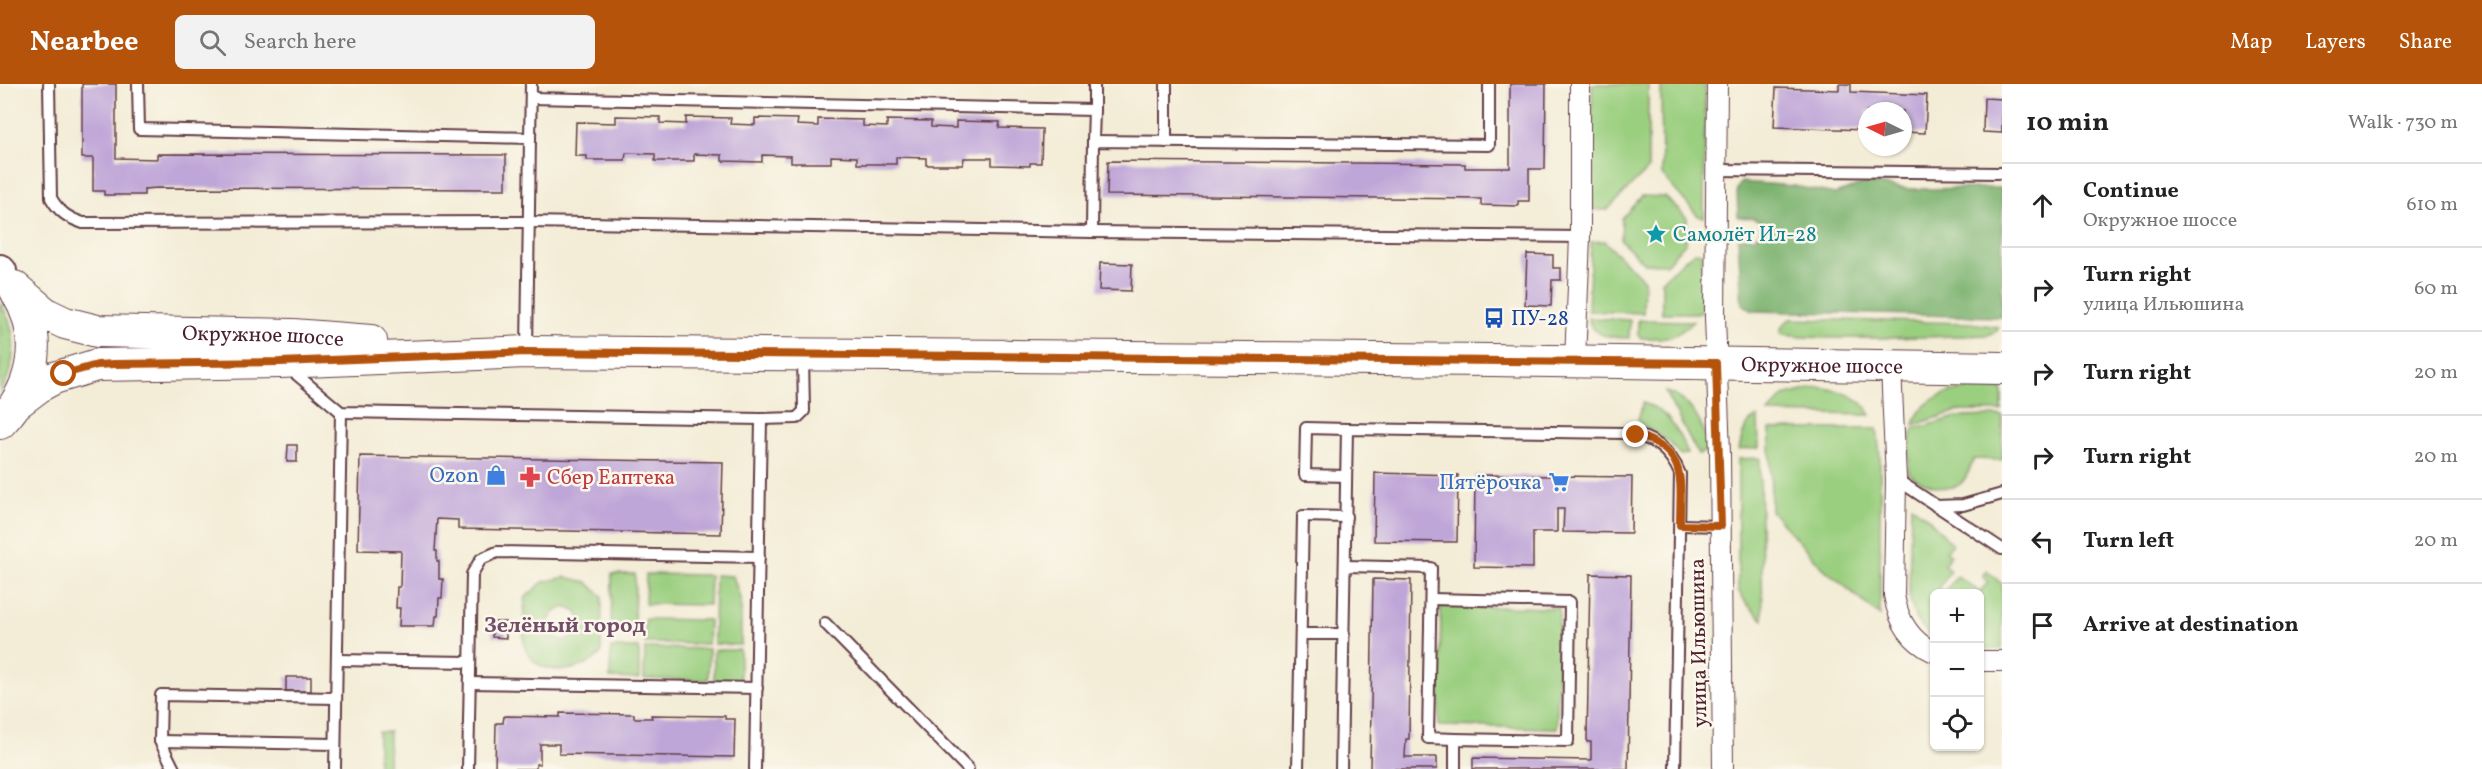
<!DOCTYPE html>
<meta charset="utf-8">
<style>
body{margin:0;font-family:Vollkorn,serif;background:#f2f2f2;color:#222}
.controls{position:absolute;right:18px;bottom:18px;display:grid;overflow:hidden;border-radius:9px;box-shadow:0 2px 4px #0004}
.controls button{width:54px;height:54px;display:grid;place-items:center;padding:0;border:0;border-bottom:2px solid #e0e0e0;background:#fff;color:#222;font:30px sans-serif}
.compass{position:absolute;left:1858px;top:18px;width:54px;height:54px;border-radius:50%;background:#fff;box-shadow:0 2px 4px #0004;rotate:275deg}
.stop{position:absolute;width:18px;height:18px;margin:-14px;border:4px solid #b45309;border-radius:50%;background:#fff}
.stop.end{background:#b45309;border-color:#fff;box-shadow:0 2px 6px #0008}
.list{margin:0;padding:0;list-style:none}
h2{display:flex;justify-content:space-between;align-items:center;height:78px;margin:0;padding:0 24px;font-size:26px}
h2 small{font-size:20px;font-weight:400;color:#767676}
.list li{display:grid;grid-template-columns:39px 1fr auto;gap:18px;align-items:center;box-sizing:border-box;height:84px;padding:0 24px;border-top:2px solid #e0e0e0}
.list b{display:block;font-size:22px;white-space:nowrap}
.list p{margin:0;font-size:20px;white-space:nowrap;color:#767676}
.list em{font-size:20px;font-style:normal;color:#767676}
.icon{flex:none;width:33px;height:33px;fill:none;stroke:currentColor;stroke-width:2;stroke-linecap:round;stroke-linejoin:round}
.map{position:relative;flex:none;width:2002px;height:685px;overflow:hidden}
header{display:flex;align-items:center;gap:36px;box-sizing:border-box;height:84px;padding:0 30px;background:#b45309;color:#fff}
header strong{font-size:28px}
nav{display:flex;gap:33px;margin-inline-start:auto;font-size:21px}
.search{width:420px;height:54px;background:#f2f2f2;display:flex;align-items:center;gap:15px;box-sizing:border-box;padding:0 21px;border-radius:9px;color:#767676;font-size:22px}
main{display:flex}
aside{flex:1;background:#fff}
.map>svg:first-child{display:block}
.green{fill:#9bcf80;stroke:#727756;stroke-width:1.5;fill-rule:evenodd}
.forest{fill:#7cb26e;stroke:#63684c;stroke-width:1.5}
.building{fill:#bfa6d8}
.lines{fill:none;stroke-linecap:round;stroke-linejoin:round}
.service-casing{stroke:#633e45;stroke-width:14}
.minor-casing{stroke:#633e45;stroke-width:22}
.secondary-casing{stroke:#633e45;stroke-width:32}
.primary-casing{stroke:#633e45;stroke-width:34}
.service{stroke:#fff;stroke-width:10}
.minor{stroke:#fff;stroke-width:20}
.secondary{stroke:#fff;stroke-width:28}
.primary{stroke:#fff;stroke-width:32}
.route{stroke:#b45309;stroke-width:8}
.labels{text-anchor:middle;stroke-width:5;stroke-linejoin:round;paint-order:stroke}
.culture-label{font-size:21px;fill:#0d838f;stroke:#fbf7ec;text-anchor:start}
.transit-label{font-size:21px;fill:#164399;stroke:#fbf7ec;text-anchor:start}
.street-label{font-size:21px;fill:#4a1f2b;stroke:#fbf7ec}
.shop-label{font-size:21px;fill:#366cbe;stroke:#fbf7ec;text-anchor:end}
.health-label{font-size:21px;fill:#be3a42;stroke:#fbf7ec;text-anchor:start}
.neighbourhood-label{font-size:22px;font-weight:bold;fill:#734e68;stroke:#fbf7ec}
</style>
<header>
<strong>Nearbee</strong>
<div class="search"><svg class="icon" aria-label="search" viewBox="0 0 24 24"><circle cx="10" cy="10" r="6"/><path d="M15 15l6 6"/></svg>Search here</div>
<nav><a>Map</a><a>Layers</a><a>Share</a></nav>
</header>
<main>
<div class="map">
<svg width="2002" height="685" viewBox="0 0 2002 685">
<rect width="100%" height="100%" fill="#fbf7ec"/>
<filter id="ink" filterUnits="userSpaceOnUse"><feTurbulence type="fractalNoise" baseFrequency=".0167" numOctaves="2"/><feDisplacementMap in="SourceGraphic" scale="12" xChannelSelector="R" yChannelSelector="G"/><feConvolveMatrix kernelMatrix="1 2 1 2 8 2 1 2 1" color-interpolation-filters="sRGB"/></filter>
<filter id="wash" filterUnits="userSpaceOnUse"><feTurbulence type="fractalNoise" baseFrequency=".008" numOctaves="4" result="noise"/><feDisplacementMap in="SourceGraphic" scale="24" xChannelSelector="R" yChannelSelector="G"/><feGaussianBlur stdDeviation="1.35" result="paint"/><feColorMatrix in="noise" values="0 0 0 0 0 0 0 0 0 0 0 0 0 0 0 0 0 1.4 0 .05"/><feComposite in="paint" operator="in"/></filter>
<g filter="url(#wash)">
<rect width="100%" height="100%" fill="#f3ecd6"/>
<g class="green">
<path d="M1592 0H1648V85L1607 126 1592 125Z"/>
<path d="M1661 0H1705L1704 133 1698 132 1662 91Z"/>
<path d="M1642 112 1665 113 1687 134 1686 158 1666 180 1644 179 1621 156 1622 134Z"/>
<path d="M1604 157 1644 196 1643 229 1588 227 1591 158Z"/>
<path d="M1694 168 1702 169 1701 229H1662V196Z"/>
<path d="M0 219C19 247 17 281 0 309Z"/>
<path d="M1588 234 1630 236 1629 254C1612 253 1593 254 1588 234Z"/>
<path d="M1790 235 1971 239 1999 243 1997 247 1988 251C1960 252 1791 258 1780 249L1782 242Z"/>
<path d="M1638 236 1693 237C1674 256 1667 255 1641 254L1638 251Z"/>
<path d="M1818 303C1839 306 1860 311 1871 331L1768 329 1784 312Z"/>
<path d="M1971 305H2002V327H1958L1914 341C1920 315 1948 307 1971 305Z"/>
<path d="M1665 308C1691 314 1705 342 1708 367L1698 370Z"/>
<path d="M1643 319C1669 327 1678 347 1688 370L1680 371 1668 357 1643 342 1638 335Z"/>
<path d="M2002 332V376L1974 375C1970 383 1967 395 1960 400 1948 409 1916 399 1908 387L1910 354 1914 345 1956 333Z"/>
<path d="M1758 333 1759 364 1739 366C1742 353 1744 338 1758 333Z"/>
<path d="M1770 345H1877L1880 373V532L1822 483 1771 427Z"/>
<path d="M1760 374V393L1763 536 1746 519 1738 506V375Z"/>
<path d="M1911 421 1928 434 1952 460 1946 467 1951 471 1944 481 1950 487 1939 505 1944 509 1957 492 1980 508 1988 498 1983 492 1987 487 2002 500V565H1980V509H1934V556L1916 536 1909 512Z"/>
<path d="M612 490H635L634 545H611Z"/>
<path d="M646 490 710 491 709 521 645 520Z"/>
<path d="M715 491 733 492 741 517V561L714 560Z"/>
<path d="M565 493 587 498 602 512 601 569C583 590 538 595 525 564 522 556 524 521 526 513L543 498ZM565 523 577 528 582 540 577 552 565 557 553 552 548 540 553 528Z"/>
<path d="M1441 522 1559 524 1557 644 1439 642Z"/>
<path d="M645 535 709 536 708 560 645 559Z"/>
<path d="M611 564H639V595L610 594Z"/>
<path d="M645 564 709 565 708 596 644 595Z"/>
<rect x="714" y="566" width="26" height="30"/>
<path d="M378 648H389L388 685H378Z"/>
</g>
<path class="forest" d="M1741 98 1794 102 1835 110 1867 99 1910 105 2002 104V233L1753 227 1742 220 1738 154 1755 153 1761 147V138L1752 134 1738 133 1737 105Z"/>
<g id="blocks">
<g class="building">
<path d="M82 0H116V74L157 75V70L506 71V105L157 104 144 105V111H104V107H93V74H82Z"/>
<path d="M1510 0H1546L1545 85H1529V117H1518V122L1481 121V115L1107 111 1108 77 1465 80V84H1510Z"/>
<path d="M1839 0H1851V8L1927 11 1925 49 1903 48V27H1867V46L1774 43 1776 4 1839 6Z"/>
<path d="M1984 14 2002 15V49L1983 48Z"/>
<path d="M616 32 660 33V39L686 40V33L731 34 730 40 755 41V34L798 35 797 41 818 42V35L863 36V42L887 43V36L931 37V43L956 44V37L1000 38 999 44 1042 45 1041 79H1030V82L992 81V74H964L963 81H926V74L896 73V80H857V73L831 72V79H791V72L762 71V78L722 77V71L694 70V77H655V70L626 69 625 76H587V72H575L576 38 616 39Z"/>
<path d="M1527 170 1553 171V184H1561V196H1552L1551 222 1525 221Z"/>
<path d="M1100 179 1132 180 1131 207 1099 206Z"/>
<path d="M288 361H297V378H287Z"/>
<path d="M360 372 723 378 721 450 458 445V436L437 435 435 467H437V477H439V495H443L442 514H439L438 532H436L435 542H399L400 524H396L397 503H400L401 467 358 466Z"/>
<path d="M1375 389 1458 391 1457 458 1374 457Z"/>
<path d="M1475 391 1632 393 1631 449 1563 448 1564 425H1557V448H1533V484L1474 483Z"/>
<path d="M1590 490 1631 491 1628 685H1473V674L1591 676V658H1587Z"/>
<path d="M1373 495 1411 496 1409 655H1406L1405 673H1437V685H1370Z"/>
<path d="M492 538H506V554L492 553Z"/>
<rect x="286" y="593" width="25" height="14"/>
<path d="M560 629 634 630V634H652L651 631 725 632V635H735L734 673 559 670V660H540V680H536V685H495L496 639H503L504 632 560 633Z"/>
</g>
</g>
</g>
<g filter="url(#ink)">
<use href="#blocks" fill-opacity="0" stroke="#633e45" stroke-width="1.5"/>
<g class="lines">
<g class="service-casing">
<g id="service">
<path d="M49 0 51 114C59 128 68 134 83 139L529 138 1092 148 1093 57 1489 61V0"/>
<path d="M138 0 139 45 530 54 527 265"/>
<path d="M531 14 1094 26 1093 57"/>
<path d="M1094 26V0"/>
<path d="M530 54 531 0"/>
<path d="M1166 58V0"/>
<path d="M1716 86 2002 89"/>
<path d="M1092 148 1580 153"/>
<path d="M290 285 341 328 761 335 797 334 804 327 803 272"/>
<path d="M1346 392 1305 391 1306 344 1347 345"/>
<path d="M1896 395 2002 465"/>
<path d="M1936 422 1963 421 2002 410"/>
<path d="M1680 441 1721 442"/>
<path d="M1345 482 1431 484 1428 654 1455 655"/>
<path d="M1431 515 1570 518 1568 657 1455 655V685"/>
<path d="M825 539 968 685"/>
<path d="M1301 550H1344"/>
<path d="M337 576 470 578"/>
<path d="M470 599 757 604"/>
<path d="M160 657 335 660"/>
<path d="M174 685 160 657 161 611 336 614"/>
<path d="M335 685 341 328"/>
<path d="M468 685 472 490 481 475 497 468 759 473"/>
<path d="M755 685 761 335"/>
<path d="M1298 685 1303 432 1346 433"/>
<path d="M1341 685 1347 345 1625 349C1651 352 1670 365 1680 390L1675 685"/>
</g>
</g>
<g class="minor-casing">
<g id="minor">
<path d="M1717 0 1715 233 1720 370 1723 685"/>
<path d="M1575 277 1580 153V0"/>
<path d="M1891 283 1896 395 1894 511C1898 536 1910 557 1934 568"/>
<path d="M1980 577H2002"/>
</g>
</g>
<g class="secondary-casing">
<path id="secondary" d="M0 185 2 187"/>
</g>
<g class="primary-casing">
<g id="primary">
<path id="s1" d="M14 203 46 230 65 239 97 247 293 251 371 257"/>
<path id="s2" d="M17 319 41 301 54 294 97 281 280 278 527 268 1493 276 2002 284"/>
<path d="M0 339C35 303 44 253 17 209"/>
</g>
</g>
<use href="#service" class="service"/>
<use href="#minor" class="minor"/>
<use href="#secondary" class="secondary"/>
<use href="#primary" class="primary"/>
</g>
</g>
<g class="lines" filter="url(#ink)">
<path class="route" d="M64 290 97 281 114 280 280 278 527 268 1716 279 1721 442 1680 441C1680 397 1689 367 1636 351"/>
</g>
<defs>
<g id="sight-bare" transform="scale(1.62)"><path d="M0-6L1.8-2.2L6-1.7L2.9 1.2L3.7 5.4L0 3.3L-3.7 5.4L-2.9 1.2L-6-1.7L-1.8-2.2Z" fill="#0f9aa8" stroke="#fbf7ec" stroke-width="2.5" paint-order="stroke"/></g>
<g id="bus-bare" transform="scale(1.62)"><path d="M-5-6H5V4H4V6H2V4H-2V6H-4V4H-5ZM-3.5-4V0h7V-4ZM-3.5 1.2v1.5H-2V1.2ZM2 1.2v1.5H3.5V1.2Z" fill="#1a4fb4" stroke="#fbf7ec" stroke-width="2.5" paint-order="stroke"/></g>
<g id="shop-bare" transform="scale(1.62)"><path d="M-5-2.5h2.3a2.7 3.5 0 0 1 5.4 0H5L5.5 6h-11ZM-1.5-2.5h3a1.5 2.3 0 0 0-3 0Z" fill="#3f7fe0" stroke="#fbf7ec" stroke-width="2.5" paint-order="stroke"/></g>
<g id="pharmacy-bare" transform="scale(1.62)"><path d="M-2-6h4v4h4v4h-4v4h-4v-4h-4v-4h4Z" fill="#e0444e" stroke="#fbf7ec" stroke-width="2.5" paint-order="stroke"/></g>
<g id="supermarket-bare" transform="scale(1.62)"><path d="M-6-5.5h2.5l.6 2H6L4.5 2H-2.5L-4.4-4H-6ZM-1.5 3.2a1.3 1.3 0 1 0 .1 0ZM3 3.2a1.3 1.3 0 1 0 .1 0Z" fill="#3f7fe0" stroke="#fbf7ec" stroke-width="2.5" paint-order="stroke"/></g>
</defs>
<g fill-rule="evenodd">
<use href="#sight-bare" x="1656" y="150"/>
<use href="#bus-bare" x="1494" y="234"/>
<use href="#shop-bare" x="496" y="391"/>
<use href="#pharmacy-bare" x="530" y="393"/>
<use href="#supermarket-bare" x="1559" y="398"/>
</g>
<g class="labels">
<g class="culture-label">
<text x="1673" y="157">Самолёт Ил-28</text>
</g>
<g class="transit-label">
<text x="1511" y="241">ПУ-28</text>
</g>
<g class="street-label">
<text dy="7" stroke="none"><textPath href="#s1" startOffset="262">Окружное шоссе</textPath></text>
<text dy="7" stroke="none"><textPath href="#s2" startOffset="1815">Окружное шоссе</textPath></text>
<text transform="translate(1698 559) rotate(-91)" y="7">улица Ильюшина</text>
</g>
<g class="shop-label">
<text x="479" y="398">Ozon</text>
<text x="1542" y="405">Пятёрочка</text>
</g>
<g class="health-label">
<text x="547" y="400">Сбер Еаптека</text>
</g>
<g class="neighbourhood-label">
<text x="565" y="548">Зелёный город</text>
</g>
</g>
</svg>
<div class="controls">
<button>+</button>
<button>−</button>
<button><svg class="icon" aria-label="locate" viewBox="0 0 24 24"><circle cx="12" cy="12" r="6"/><path d="M12 2v4M12 18v4M2 12h4M18 12h4"/></svg></button>
</div>
<svg class="compass" viewBox="-18 -18 36 36"><path d="M0-13l5 13h-10z" fill="#e53935"/><path d="M0 13l5-13h-10z" fill="#767676"/></svg>
<div class="stop" style="left:64px;top:290px"></div>
<div class="stop end" style="left:1636px;top:351px"></div>
</div>
<aside>
<h2>10 min<small>Walk · 730 m</small></h2>
<ul class="list">
<li><svg class="icon" aria-label="ahead" viewBox="0 0 24 24"><path d="M12 20V5M6 11l6-6 6 6"/></svg><div><b>Continue</b><p>Окружное шоссе</p></div><em>610 m</em></li>
<li><svg class="icon" aria-label="right" viewBox="0 0 24 24"><path d="M7 20v-9h11M14 6l5 5-5 5"/></svg><div><b>Turn right</b><p>улица Ильюшина</p></div><em>60 m</em></li>
<li><svg class="icon" aria-label="right" viewBox="0 0 24 24"><path d="M7 20v-9h11M14 6l5 5-5 5"/></svg><div><b>Turn right</b></div><em>20 m</em></li>
<li><svg class="icon" aria-label="right" viewBox="0 0 24 24"><path d="M7 20v-9h11M14 6l5 5-5 5"/></svg><div><b>Turn right</b></div><em>20 m</em></li>
<li><svg class="icon" aria-label="left" viewBox="0 0 24 24"><path d="M17 20v-9H6M10 6l-5 5 5 5"/></svg><div><b>Turn left</b></div><em>20 m</em></li>
<li><svg class="icon" aria-label="arrive" viewBox="0 0 24 24"><path d="M6 21V4h12l-3 4 3 4H6"/></svg><div><b>Arrive at destination</b></div></li>
</ul>
</aside>
</main>
